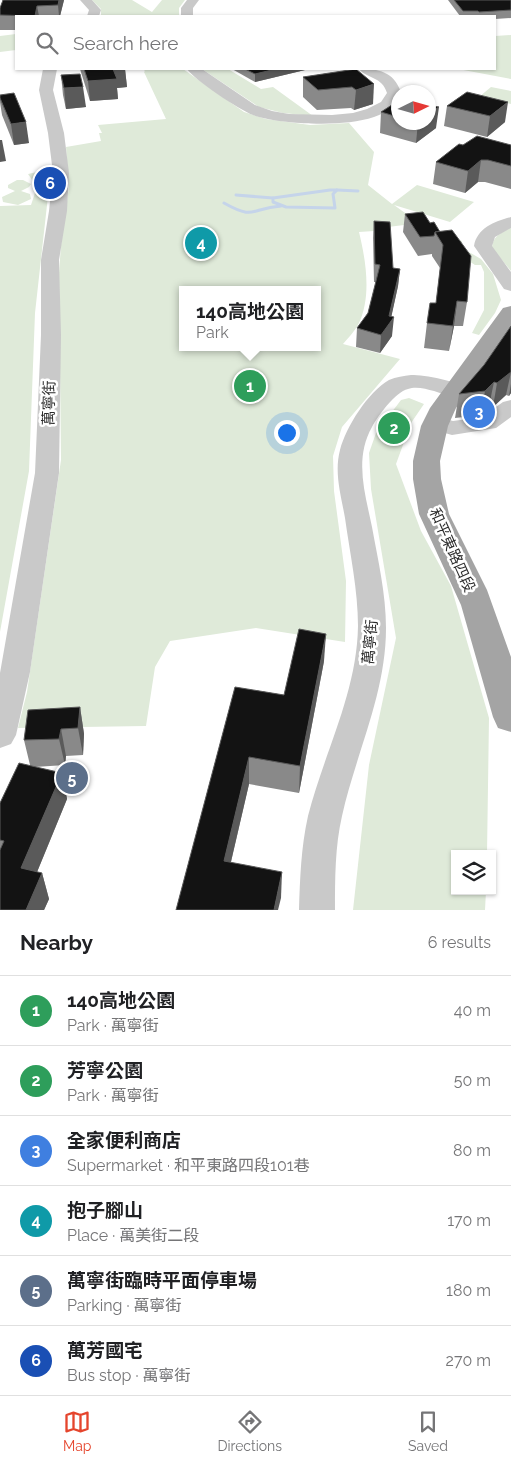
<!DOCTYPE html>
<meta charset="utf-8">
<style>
body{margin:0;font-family:Raleway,"Noto Sans TC",sans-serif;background:#f6f6f6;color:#202124}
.controls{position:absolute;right:15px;bottom:15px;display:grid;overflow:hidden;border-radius:0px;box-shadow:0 1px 4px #0004}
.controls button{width:45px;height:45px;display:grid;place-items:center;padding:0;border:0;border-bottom:1px solid #e0e0e0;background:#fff;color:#202124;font:25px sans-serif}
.compass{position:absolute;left:391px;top:85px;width:45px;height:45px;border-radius:50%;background:#fff;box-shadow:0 1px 4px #0004;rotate:85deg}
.you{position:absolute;left:286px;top:432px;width:18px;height:18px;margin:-12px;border:4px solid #fff;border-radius:50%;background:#1a73e8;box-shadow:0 0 0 8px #1a73e833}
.badge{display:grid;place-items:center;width:32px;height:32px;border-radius:50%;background:#e5452d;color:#fff;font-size:16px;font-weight:700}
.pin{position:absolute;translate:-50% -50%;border:2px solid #fff;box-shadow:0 1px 5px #0006}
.popup{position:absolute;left:179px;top:286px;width:142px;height:65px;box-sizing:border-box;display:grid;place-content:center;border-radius:0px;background:#fff;filter:drop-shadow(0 1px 4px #0005);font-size:16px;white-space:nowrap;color:#757577}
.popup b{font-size:19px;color:#202124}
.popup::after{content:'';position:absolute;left:50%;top:100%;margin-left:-10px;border:10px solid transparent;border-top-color:#fff}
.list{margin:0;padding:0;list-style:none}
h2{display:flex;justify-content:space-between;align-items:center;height:65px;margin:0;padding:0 20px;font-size:21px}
h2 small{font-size:16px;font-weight:400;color:#757577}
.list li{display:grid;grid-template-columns:32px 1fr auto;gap:15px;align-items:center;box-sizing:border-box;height:70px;padding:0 20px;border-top:1px solid #e0e0e0}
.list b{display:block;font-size:19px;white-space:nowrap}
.list p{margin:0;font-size:16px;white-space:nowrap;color:#757577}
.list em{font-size:16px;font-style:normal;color:#757577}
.icon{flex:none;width:28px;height:28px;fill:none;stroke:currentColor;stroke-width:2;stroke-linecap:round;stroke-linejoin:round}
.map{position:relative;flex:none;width:511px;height:910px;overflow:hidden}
.search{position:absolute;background:#fff;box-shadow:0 1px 4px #0004;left:15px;right:15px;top:15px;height:55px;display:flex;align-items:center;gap:12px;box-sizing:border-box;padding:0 18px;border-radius:0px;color:#757577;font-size:19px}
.sheet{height:485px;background:#fff}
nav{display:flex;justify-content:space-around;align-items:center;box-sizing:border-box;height:70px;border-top:1px solid #e0e0e0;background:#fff;font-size:14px;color:#757577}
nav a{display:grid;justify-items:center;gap:2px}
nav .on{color:#e5452d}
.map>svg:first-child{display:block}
.green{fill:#dfead9;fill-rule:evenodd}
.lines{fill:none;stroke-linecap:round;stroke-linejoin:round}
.stream{stroke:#c5d4ea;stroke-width:3}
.minor{fill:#c9c9c9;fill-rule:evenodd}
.major{fill:#a4a4a4;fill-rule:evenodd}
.wall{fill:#898989}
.shaded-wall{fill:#5a5a5a}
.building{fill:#131313;stroke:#5a5a5a}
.labels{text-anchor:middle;stroke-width:5;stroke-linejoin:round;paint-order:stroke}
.street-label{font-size:15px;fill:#2c2c2c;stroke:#fff}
</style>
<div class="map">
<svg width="511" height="910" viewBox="0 0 511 910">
<rect width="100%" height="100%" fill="#fff"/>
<g class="green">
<path d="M92 0H132L152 12 162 0H185L179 8V16H101V9Z"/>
<path d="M16 34V50L0 52V36Z"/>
<path d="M511 35V79L458 69H495V36Z"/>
<path d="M143 69H183L244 112 266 119 310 125 349 123 374 152 368 185 392 204 417 185 474 202 450 222 394 205C414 220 437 234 462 241V248L481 259 493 274 501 300 495 313 479 335 472 333 484 310V272L481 265H475L412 224 388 227 389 230 359 232C366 261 372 298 358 325 354 332 348 338 343 344L400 359 342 427 333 456 334 491 346 581 345 642 256 628 170 641 155 667 146 726 18 728 27 692 61 460 59 273 61 245 69 187 66 147 101 141 99 133H102L98 125 166 119 144 72 145 71ZM182 290H318V347H182Z"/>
<path d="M202 69H228L261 89 273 87 313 116 283 113 259 107Z"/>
<path d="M491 87 511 91V104L479 97Z"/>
<path d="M51 169 35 313 29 471 0 632V206L31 205 37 187 28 174Z"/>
<path d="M17 180H23L31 184 29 187 21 191 30 194 31 199 18 205 3 202 2 197 15 191 8 188V185Z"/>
<path d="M511 228V271L492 248C492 237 501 232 511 228Z"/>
<path d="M409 398 424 404 411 423 396 464 421 531 451 586 489 718 487 854H455V891H486L485 910H353L369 765 396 638 371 489 369 453 376 433 401 400Z"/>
</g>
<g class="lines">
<g class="stream">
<path d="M330 190H337L333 194 335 208 286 207 273 202V198Z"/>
<path d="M337 190 358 191"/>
<path d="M236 195 273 198"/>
<path d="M224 203C256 221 250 208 281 206"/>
</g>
<g class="minor">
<path d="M80 0H92L101 10 99 16H87L89 10Z"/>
<path d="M187 0H199L193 8V16H181V8Z"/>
<path d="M43 69H57L53 90 64 133 69 173 67 211 59 260 61 335 59 473 30 672 16 735 11 744 0 748V673L35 473 41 335V260L49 211 53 173 48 133 39 90Z"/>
<path d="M187 69H202L255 105 272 111 289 114 332 115 353 113 367 109 381 102 387 93C382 76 367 79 359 69 379 69 393 71 401 92H398C398 135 278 125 253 115 238 109 196 81 187 69Z"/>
<path d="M511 217V228L495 237 492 246 511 272V291L504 289 474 246C477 228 495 221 511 217Z"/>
<path d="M411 375C425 375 458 380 466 391L463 396C452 398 444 394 434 391 426 389 416 386 408 389 395 392 378 416 372 427 354 459 365 493 372 527 378 560 386 594 386 628 386 694 356 753 342 816 335 846 335 879 335 910H299C300 879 301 847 308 816 324 753 357 693 358 626 358 590 350 554 345 518 341 495 334 473 340 450 346 427 368 392 389 380 396 377 404 376 411 375Z"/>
<path d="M511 400V417L496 428 452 435 427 428 424 423 427 418 435 416 453 421 482 417 503 402Z"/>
</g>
<path class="major" d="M511 306V330L456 408 448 426 440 461 441 479 449 514 487 590 511 657V732L498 728 493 717 461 605 419 514 413 479V461L421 426 430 408 503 308Z"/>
</g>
<g class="wall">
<path d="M3 0H64L60 16H16V30H0V8Z"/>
<path d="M448 0H511V18L495 19V16H460Z"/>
<path d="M80 69H125L127 87 117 88 118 99 90 101Z"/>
<path d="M232 69H305V70L255 82Z"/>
<path d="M356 69 373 104 354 110 351 108 317 110 303 97V77Z"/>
<path d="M61 75 86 107 66 109 63 95Z"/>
<path d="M467 92 505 122 487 137 444 126 447 106Z"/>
<path d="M0 95 29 143 14 145 2 115 0 102Z"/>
<path d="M398 101V122H428L436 128 416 143 380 133 381 112Z"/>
<path d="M463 145H511V189L485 182H478L465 193 433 184 436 162Z"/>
<path d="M405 214 430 223 434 222 467 302 463 326H454L449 351 424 348 427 323 436 303 440 268 432 256V254L418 256 403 232Z"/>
<path d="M374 221 393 268 400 269 398 286 391 317 392 336 380 353 356 347 357 328 368 313 376 282H374L373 238Z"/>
<path d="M511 326V393L509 396 506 395 493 407 489 406 481 415 455 418 459 394 484 365Z"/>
<path d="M324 661 299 793 249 784 231 862 281 898 176 910 235 687 284 695Z"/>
<path d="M80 707 84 734 83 755 66 756 65 765 35 767 62 773 67 799 37 872 42 873 49 899 44 910H0V803L30 765 24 740Z"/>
</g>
<g class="shaded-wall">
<path d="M59 0H64L60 16H59L58 5Z"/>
<path d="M37 6 39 16H35Z"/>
<path d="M113 69H125L127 87 117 88 118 99 90 101 88 81Z"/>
<path d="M276 69H305V70L255 82V74Z"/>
<path d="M374 84 373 104 354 110 356 90Z"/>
<path d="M83 87 86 107 66 109 64 88Z"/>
<path d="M508 102 505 122 487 137 490 116Z"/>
<path d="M439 107 436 128 416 143 418 122H428V114Z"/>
<path d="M26 122 29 143 14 145 11 124Z"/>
<path d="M0 140H2L6 161 0 162Z"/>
<path d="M481 160 478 182 465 193 468 171Z"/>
<path d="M400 269 398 286 390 323 394 317 392 336 380 353 381 335 389 316Z"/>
<path d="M457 301 454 326 449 351Z"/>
<path d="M511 372 506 395 493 407 497 383Z"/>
<path d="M494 382 489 406 481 415 485 391Z"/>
<path d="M511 384V393L509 396Z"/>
<path d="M326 634 324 661 299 793 300 766Z"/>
<path d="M80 707 84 734 83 755 78 728Z"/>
<path d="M61 729 66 756 65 765 59 739Z"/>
<path d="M249 757V784L225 887 224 861Z"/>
<path d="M62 773 67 799 28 894 21 868Z"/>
<path d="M282 872 281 898 278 910H274Z"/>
<path d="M42 873 49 899 44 910H26Z"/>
</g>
<g class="building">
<path d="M3 0H59L58 5 37 6 35 16 0 15V8Z"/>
<path d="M454 0H511V10L479 12 478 11H463Z"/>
<path d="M84 69H115H113L117 79 88 81Z"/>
<path d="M245 69H276L255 74Z"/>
<path d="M356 69 374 84 356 90 352 87 318 90 303 77Z"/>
<path d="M80 74 83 87 64 88 61 75Z"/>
<path d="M467 92 508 102 490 116 447 106Z"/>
<path d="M14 93 26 122 11 124 0 98V95Z"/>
<path d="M398 101V117L381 112Z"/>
<path d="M428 105 439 107 428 114Z"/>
<path d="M477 136 511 145V166L488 160H481L468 171 436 162 459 144 463 145Z"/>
<path d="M423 212 430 223 434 222 440 232H435L434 236 420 237 405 214Z"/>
<path d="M374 221 390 222 393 268 400 269 389 316 394 317 381 335 357 328 368 313 380 265 375 264Z"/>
<path d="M452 230 471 256 467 302 457 301 453 326 427 323 430 303H436L443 245 435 232Z"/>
<path d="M511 326V372L497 383 494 382 485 391 459 394 484 365Z"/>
<path d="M299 629 326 634 300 766 249 757 224 861 282 872 274 910H176L235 687 284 695Z"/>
<path d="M80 707 78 728 61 729 59 739 24 740 28 710Z"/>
<path d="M19 763 62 773 21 868 42 873 26 910H0V850L4 841 0 840V803Z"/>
</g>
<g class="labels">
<g class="street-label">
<text transform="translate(49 403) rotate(-89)" y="5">萬寧街</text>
<text transform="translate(452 550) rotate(66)" y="5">和平東路四段</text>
<text transform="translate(370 642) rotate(-85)" y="5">萬寧街</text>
</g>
</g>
</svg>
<div class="controls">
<button><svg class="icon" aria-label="layers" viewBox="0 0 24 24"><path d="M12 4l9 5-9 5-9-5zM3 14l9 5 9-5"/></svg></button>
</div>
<svg class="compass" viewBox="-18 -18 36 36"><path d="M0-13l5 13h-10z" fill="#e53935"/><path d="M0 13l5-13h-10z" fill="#757577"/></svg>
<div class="you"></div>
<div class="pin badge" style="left:250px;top:386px;background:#2e9e5b">1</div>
<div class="popup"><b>140高地公園</b>Park</div>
<div class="pin badge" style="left:394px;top:428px;background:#2e9e5b">2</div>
<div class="pin badge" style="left:479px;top:412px;background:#3f7fe0">3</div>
<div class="pin badge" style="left:201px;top:243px;background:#0f9aa8">4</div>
<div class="pin badge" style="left:72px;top:778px;background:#5c6f8a">5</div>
<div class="pin badge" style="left:50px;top:183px;background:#1a4fb4">6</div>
<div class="search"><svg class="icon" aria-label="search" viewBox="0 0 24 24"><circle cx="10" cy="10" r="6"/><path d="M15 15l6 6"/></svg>Search here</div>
</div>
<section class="sheet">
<h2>Nearby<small>6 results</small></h2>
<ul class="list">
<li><span class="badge" style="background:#2e9e5b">1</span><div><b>140高地公園</b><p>Park · 萬寧街</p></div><em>40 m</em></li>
<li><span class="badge" style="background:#2e9e5b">2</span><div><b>芳寧公園</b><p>Park · 萬寧街</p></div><em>50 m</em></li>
<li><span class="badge" style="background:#3f7fe0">3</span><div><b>全家便利商店</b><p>Supermarket · 和平東路四段101巷</p></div><em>80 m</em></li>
<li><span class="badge" style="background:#0f9aa8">4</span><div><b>抱子腳山</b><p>Place · 萬美街二段</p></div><em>170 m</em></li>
<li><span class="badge" style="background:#5c6f8a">5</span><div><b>萬寧街臨時平面停車場</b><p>Parking · 萬寧街</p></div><em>180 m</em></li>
<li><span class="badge" style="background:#1a4fb4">6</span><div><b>萬芳國宅</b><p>Bus stop · 萬寧街</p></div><em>270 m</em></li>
</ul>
</section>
<nav>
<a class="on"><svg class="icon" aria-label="map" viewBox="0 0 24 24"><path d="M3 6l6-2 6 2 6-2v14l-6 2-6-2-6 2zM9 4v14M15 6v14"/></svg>Map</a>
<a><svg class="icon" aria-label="directions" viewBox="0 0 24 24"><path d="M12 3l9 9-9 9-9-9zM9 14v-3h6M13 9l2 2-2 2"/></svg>Directions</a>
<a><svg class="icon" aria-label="saved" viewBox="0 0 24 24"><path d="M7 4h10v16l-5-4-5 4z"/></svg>Saved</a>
</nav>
